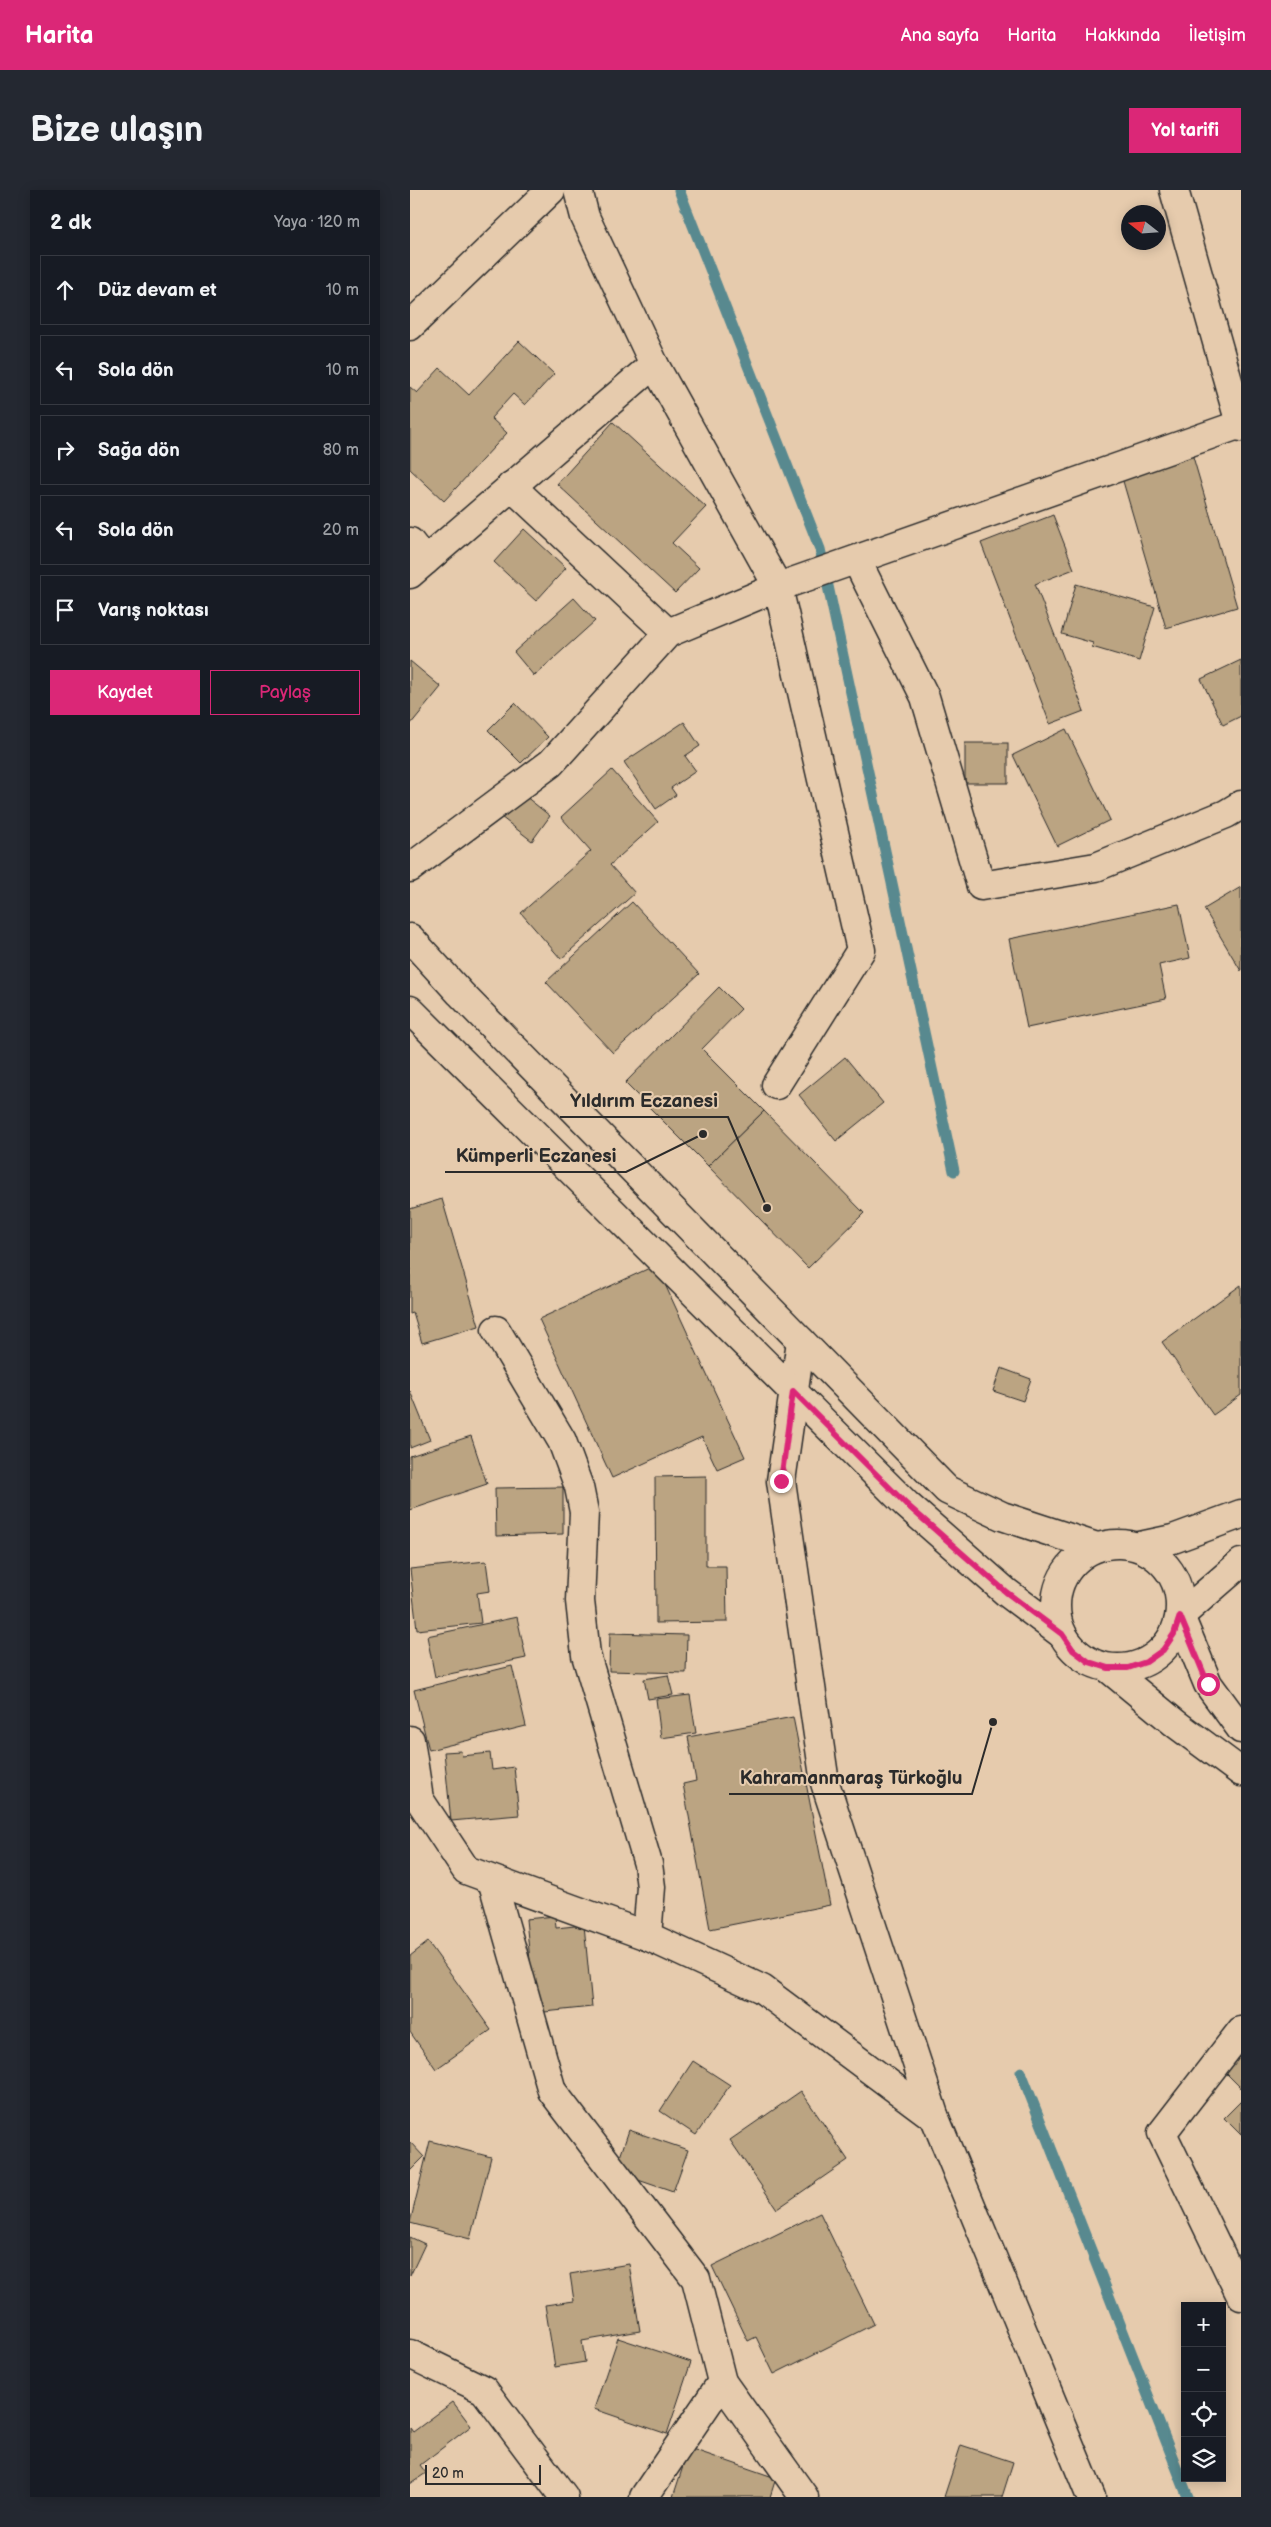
<!DOCTYPE html>
<html lang="tr">
<meta charset="utf-8">
<style>
body{margin:0;font-family:"Balsamiq Sans",sans-serif;background:#242831;color:#f1f3f6}
.controls{position:absolute;right:15px;bottom:15px;display:grid;overflow:hidden;border-radius:0px;box-shadow:0 2px 12px #0003}
.controls button{width:45px;height:45px;display:grid;place-items:center;padding:0;border:0;border-bottom:1px solid #363941;background:#171b24;color:#f1f3f6;font:25px sans-serif}
.compass{position:absolute;left:711px;top:15px;width:45px;height:45px;border-radius:50%;background:#171b24;box-shadow:0 2px 12px #0003;rotate:287deg}
.scale{position:absolute;left:15px;bottom:12px;width:116px;box-sizing:border-box;padding-left:5px;border:2px solid #2b2b2b;border-top:0;font-size:14px;line-height:18px;white-space:nowrap;color:#2b2b2b;-webkit-text-stroke:4px #e6cbad;paint-order:stroke}
.stop{position:absolute;width:15px;height:15px;margin:-11px;border:4px solid #db2777;border-radius:50%;background:#fff}
.stop.end{background:#db2777;border-color:#fff;box-shadow:0 1px 5px #0008}
.list{margin:0;padding:0;list-style:none}
h2{display:flex;justify-content:space-between;align-items:center;height:65px;margin:0;padding:0 20px;font-size:21px}
h2 small{font-size:16px;font-weight:400;color:#9ea1a6}
.list li{display:grid;grid-template-columns:32px 1fr auto;gap:15px;align-items:center;box-sizing:border-box;height:70px;margin:0 10px 10px;padding:0 10px;border:1px solid #363941;border-radius:0px}
.list b{display:block;font-size:19px;white-space:nowrap}
.list em{font-size:16px;font-style:normal;color:#9ea1a6}
.actions{display:flex;gap:10px;padding:15px 20px}
.actions a{flex:1;padding:11px 0;border:1px solid #db2777;border-radius:0px;text-align:center;font-size:18px;color:#db2777}
.actions .main{background:#db2777;color:#fff}
.icon{flex:none;width:28px;height:28px;fill:none;stroke:currentColor;stroke-width:2;stroke-linecap:round;stroke-linejoin:round}
.map{position:relative;flex:none;width:831px;height:2307px;overflow:hidden;border-radius:0px}
header{display:flex;align-items:center;gap:30px;box-sizing:border-box;height:70px;padding:0 25px;background:#db2777;color:#fff}
header strong{font-size:24px}
nav{display:flex;gap:28px;margin-inline-start:auto;font-size:18px}
.intro{display:flex;align-items:center;justify-content:space-between;box-sizing:border-box;height:120px;padding:0 30px}
h1{margin:0;font-size:35px}
.button{padding:12px 22px;border-radius:0px;background:#db2777;color:#fff;font-size:18px;font-weight:700}
main{display:flex;gap:30px;padding:0 30px}
aside{flex:1;background:#171b24;border-radius:0px;box-shadow:0 2px 12px #0003}
.map>svg:first-child{display:block}
.lines{fill:none;stroke-linecap:round;stroke-linejoin:round}
.stream{stroke:#59898f;stroke-width:11}
.building{fill:#bba482;stroke:#2b2b2b}
.minor-casing{stroke:#2b2b2b;stroke-width:31}
.major-casing{stroke:#2b2b2b;stroke-width:31}
.minor{stroke:#e6cbad;stroke-width:28}
.major{stroke:#e6cbad;stroke-width:28}
.route{stroke:#db2777;stroke-width:6}
.leader{fill:none;stroke:#2b2b2b;stroke-width:2}
.callout-dot{fill:#2b2b2b;stroke:#e6cbad;stroke-width:2}
.callout-label{font-size:19px;text-anchor:middle;font-weight:bold;fill:#2b2b2b;stroke:#e6cbad;stroke-width:4;stroke-linejoin:round;paint-order:stroke}
</style>
<header>
<strong>Harita</strong>
<nav><a>Ana sayfa</a><a>Harita</a><a>Hakkında</a><a>İletişim</a></nav>
</header>
<div class="intro"><h1>Bize ulaşın</h1><a class="button">Yol tarifi</a></div>
<main>
<aside>
<h2>2 dk<small>Yaya · 120 m</small></h2>
<ul class="list">
<li><svg class="icon" aria-label="ahead" viewBox="0 0 24 24"><path d="M12 20V5M6 11l6-6 6 6"/></svg><div><b>Düz devam et</b></div><em>10 m</em></li>
<li><svg class="icon" aria-label="left" viewBox="0 0 24 24"><path d="M17 20v-9H6M10 6l-5 5 5 5"/></svg><div><b>Sola dön</b></div><em>10 m</em></li>
<li><svg class="icon" aria-label="right" viewBox="0 0 24 24"><path d="M7 20v-9h11M14 6l5 5-5 5"/></svg><div><b>Sağa dön</b></div><em>80 m</em></li>
<li><svg class="icon" aria-label="left" viewBox="0 0 24 24"><path d="M17 20v-9H6M10 6l-5 5 5 5"/></svg><div><b>Sola dön</b></div><em>20 m</em></li>
<li><svg class="icon" aria-label="arrive" viewBox="0 0 24 24"><path d="M6 21V4h12l-3 4 3 4H6"/></svg><div><b>Varış noktası</b></div></li>
</ul>
<div class="actions"><a class="main">Kaydet</a><a>Paylaş</a></div>
</aside>
<div class="map">
<svg width="831" height="2307" viewBox="0 0 831 2307">
<rect width="100%" height="100%" fill="#e6cbad"/>
<filter id="ink" filterUnits="userSpaceOnUse"><feTurbulence type="fractalNoise" baseFrequency=".02" numOctaves="2"/><feDisplacementMap in="SourceGraphic" scale="10" xChannelSelector="R" yChannelSelector="G"/><feConvolveMatrix kernelMatrix="1 2 1 2 8 2 1 2 1" color-interpolation-filters="sRGB"/></filter>
<g filter="url(#ink)">
<g class="lines">
<g class="stream">
<path d="M269 0 410 359 544 981"/>
<path d="M611 1882 778 2307"/>
</g>
</g>
<g class="building">
<path d="M109 151 144 184 115 215 103 204 81 228 97 243 34 311 0 279V197L7 203 30 178 59 205Z"/>
<path d="M203 232 296 317 262 353 289 378 265 403 147 294Z"/>
<path d="M781 260 827 417 756 438 710 281Z"/>
<path d="M643 325 664 379 625 394 674 521 640 534 571 353Z"/>
<path d="M114 339 156 378 126 411 84 372Z"/>
<path d="M666 394 745 417 729 471 682 457 683 453 652 444Z"/>
<path d="M164 408 185 431 124 486 104 462Z"/>
<path d="M831 470V526L813 535 791 489Z"/>
<path d="M0 471 31 497 0 535Z"/>
<path d="M105 513 138 547 111 573 78 540Z"/>
<path d="M274 532 290 556 275 566 286 581 261 598 266 605 246 619 214 572Z"/>
<path d="M656 539 700 630 647 656 603 565Z"/>
<rect x="555" y="553" width="43" height="40"/>
<path d="M202 580 248 632 200 675 225 703 151 769 111 723 181 661 151 627Z"/>
<path d="M110 602 140 626 122 651 91 627Z"/>
<path d="M831 697V781L794 719Z"/>
<path d="M222 712 289 784 203 863 136 792Z"/>
<path d="M769 714 780 768 749 775 756 809 617 838 599 749Z"/>
<path d="M309 797 331 819 292 859 354 921 298 976 215 893Z"/>
<path d="M435 867 473 913 426 951 389 905Z"/>
<path d="M354 921 454 1023 398 1078 298 976Z"/>
<path d="M32 1009 69 1136 12 1153 3 1123 0 1124V1019Z"/>
<path d="M246 1075 335 1267 307 1279 292 1247 202 1288 129 1129Z"/>
<path d="M831 1095V1205L803 1225 752 1152Z"/>
<path d="M591 1178 621 1189 613 1211 583 1201Z"/>
<path d="M0 1201 20 1250 0 1258Z"/>
<path d="M61 1246 77 1294 0 1320V1266Z"/>
<path d="M296 1286V1376H316L317 1432 246 1433 245 1287Z"/>
<path d="M153 1297V1344L86 1346 85 1298Z"/>
<path d="M76 1371 80 1401 67 1403 71 1433 7 1440 0 1379Z"/>
<path d="M107 1427 116 1468 25 1487 17 1446Z"/>
<path d="M200 1443 277 1445 276 1483 199 1481Z"/>
<path d="M102 1476 116 1536 19 1560 4 1500Z"/>
<path d="M258 1485 263 1505 238 1509 234 1489Z"/>
<path d="M280 1505 286 1543 251 1548 246 1509Z"/>
<path d="M383 1527 420 1715 300 1739 273 1594 286 1591 278 1547Z"/>
<path d="M51 1561 52 1566 80 1563 82 1580 104 1577 109 1625 41 1631 34 1562Z"/>
<path d="M145 1726 146 1738 174 1735 182 1817 125 1823 116 1729Z"/>
<path d="M18 1752 81 1840 26 1879 0 1842V1766Z"/>
<path d="M831 1865V1898L815 1882Z"/>
<path d="M283 1871 320 1895 286 1945 250 1921Z"/>
<path d="M391 1901 438 1970 367 2019 320 1950Z"/>
<path d="M831 1911V1945L814 1928Z"/>
<path d="M219 1940 278 1960 263 2002 205 1982Z"/>
<path d="M20 1951 81 1967 60 2049 0 2033Z"/>
<path d="M0 1952 14 1967 0 1981Z"/>
<path d="M410 2023 464 2134 364 2184 346 2147 338 2151 302 2076Z"/>
<path d="M0 2047 15 2054 0 2086Z"/>
<path d="M219 2074 230 2141 172 2151 175 2172 145 2177 135 2115 164 2111 160 2084Z"/>
<path d="M208 2148 281 2172 257 2244 184 2219Z"/>
<path d="M43 2212 61 2236 10 2275 16 2283 0 2294V2238L3 2242Z"/>
<path d="M551 2255 603 2272 592 2307H534Z"/>
<path d="M279 2258 366 2288 360 2307H263Z"/>
</g>
<g class="lines">
<g class="minor-casing">
<g id="minor">
<path d="M168 0 175 27 244 174 368 397 451 760 366 895"/>
<path d="M764 0 831 237"/>
<path d="M0 136 141 0"/>
<path d="M101 296 258 443"/>
<path d="M0 352 15 371"/>
<path d="M447 371 515 507 571 696 686 677 816 624 831 615"/>
<path d="M0 384 244 174"/>
<path d="M0 678 141 573 258 443 368 397 831 234"/>
<path d="M86 1140 152 1251 169 1297 174 1322 170 1411 176 1465 238 1674 241 1697 237 1746"/>
<path d="M391 1151 371 1291 415 1593 525 1928 681 2307"/>
<path d="M770 1426 798 1494 831 1539"/>
<path d="M698 1478 766 1534 831 1582"/>
<path d="M0 1550 9 1609 56 1680 237 1746 352 1799 525 1928"/>
<path d="M82 1690 142 1901 286 2089 312 2192 234 2307"/>
<path d="M831 1841 752 1943 831 2106"/>
<path d="M0 2164 74 2200 154 2307"/>
<path d="M312 2192 394 2307"/>
</g>
</g>
<g class="major-casing">
<g id="major">
<path d="M0 748 50 803 537 1300 592 1326 687 1357"/>
<path d="M0 820 497 1315 596 1402 652 1444"/>
<circle cx="708" cy="1416" r="62"/>
<path d="M730 1356 763 1349 831 1324"/>
<path d="M770 1426 831 1373"/>
</g>
</g>
<use href="#minor" class="minor"/>
<use href="#major" class="major"/>
</g>
</g>
<g class="lines" filter="url(#ink)">
<path class="route" d="M371 1291 383 1201 496 1314 596 1402 652 1444 663 1460 679 1472 698 1478H718L736 1472 753 1460 764 1444 770 1426 798 1494"/>
</g>
<path class="leader" d="M357 1018L318 927H150M293 944L216 982H35M583 1532L562 1604H319"/>
<g class="callout-dot">
<circle cx="357" cy="1018" r="5"/>
<circle cx="293" cy="944" r="5"/>
<circle cx="583" cy="1532" r="5"/>
</g>
<g class="callout-label">
<text x="234" y="917">Yıldırım Eczanesi</text>
<text x="126" y="972">Kümperli Eczanesi</text>
<text x="441" y="1594">Kahramanmaraş Türkoğlu</text>
</g>
</svg>
<div class="controls">
<button>+</button>
<button>−</button>
<button><svg class="icon" aria-label="locate" viewBox="0 0 24 24"><circle cx="12" cy="12" r="6"/><path d="M12 2v4M12 18v4M2 12h4M18 12h4"/></svg></button>
<button><svg class="icon" aria-label="layers" viewBox="0 0 24 24"><path d="M12 4l9 5-9 5-9-5zM3 14l9 5 9-5"/></svg></button>
</div>
<svg class="compass" viewBox="-18 -18 36 36"><path d="M0-13l5 13h-10z" fill="#e53935"/><path d="M0 13l5-13h-10z" fill="#9ea1a6"/></svg>
<div class="scale">20 m</div>
<div class="stop" style="left:798px;top:1494px"></div>
<div class="stop end" style="left:371px;top:1291px"></div>
</div>
</main>
